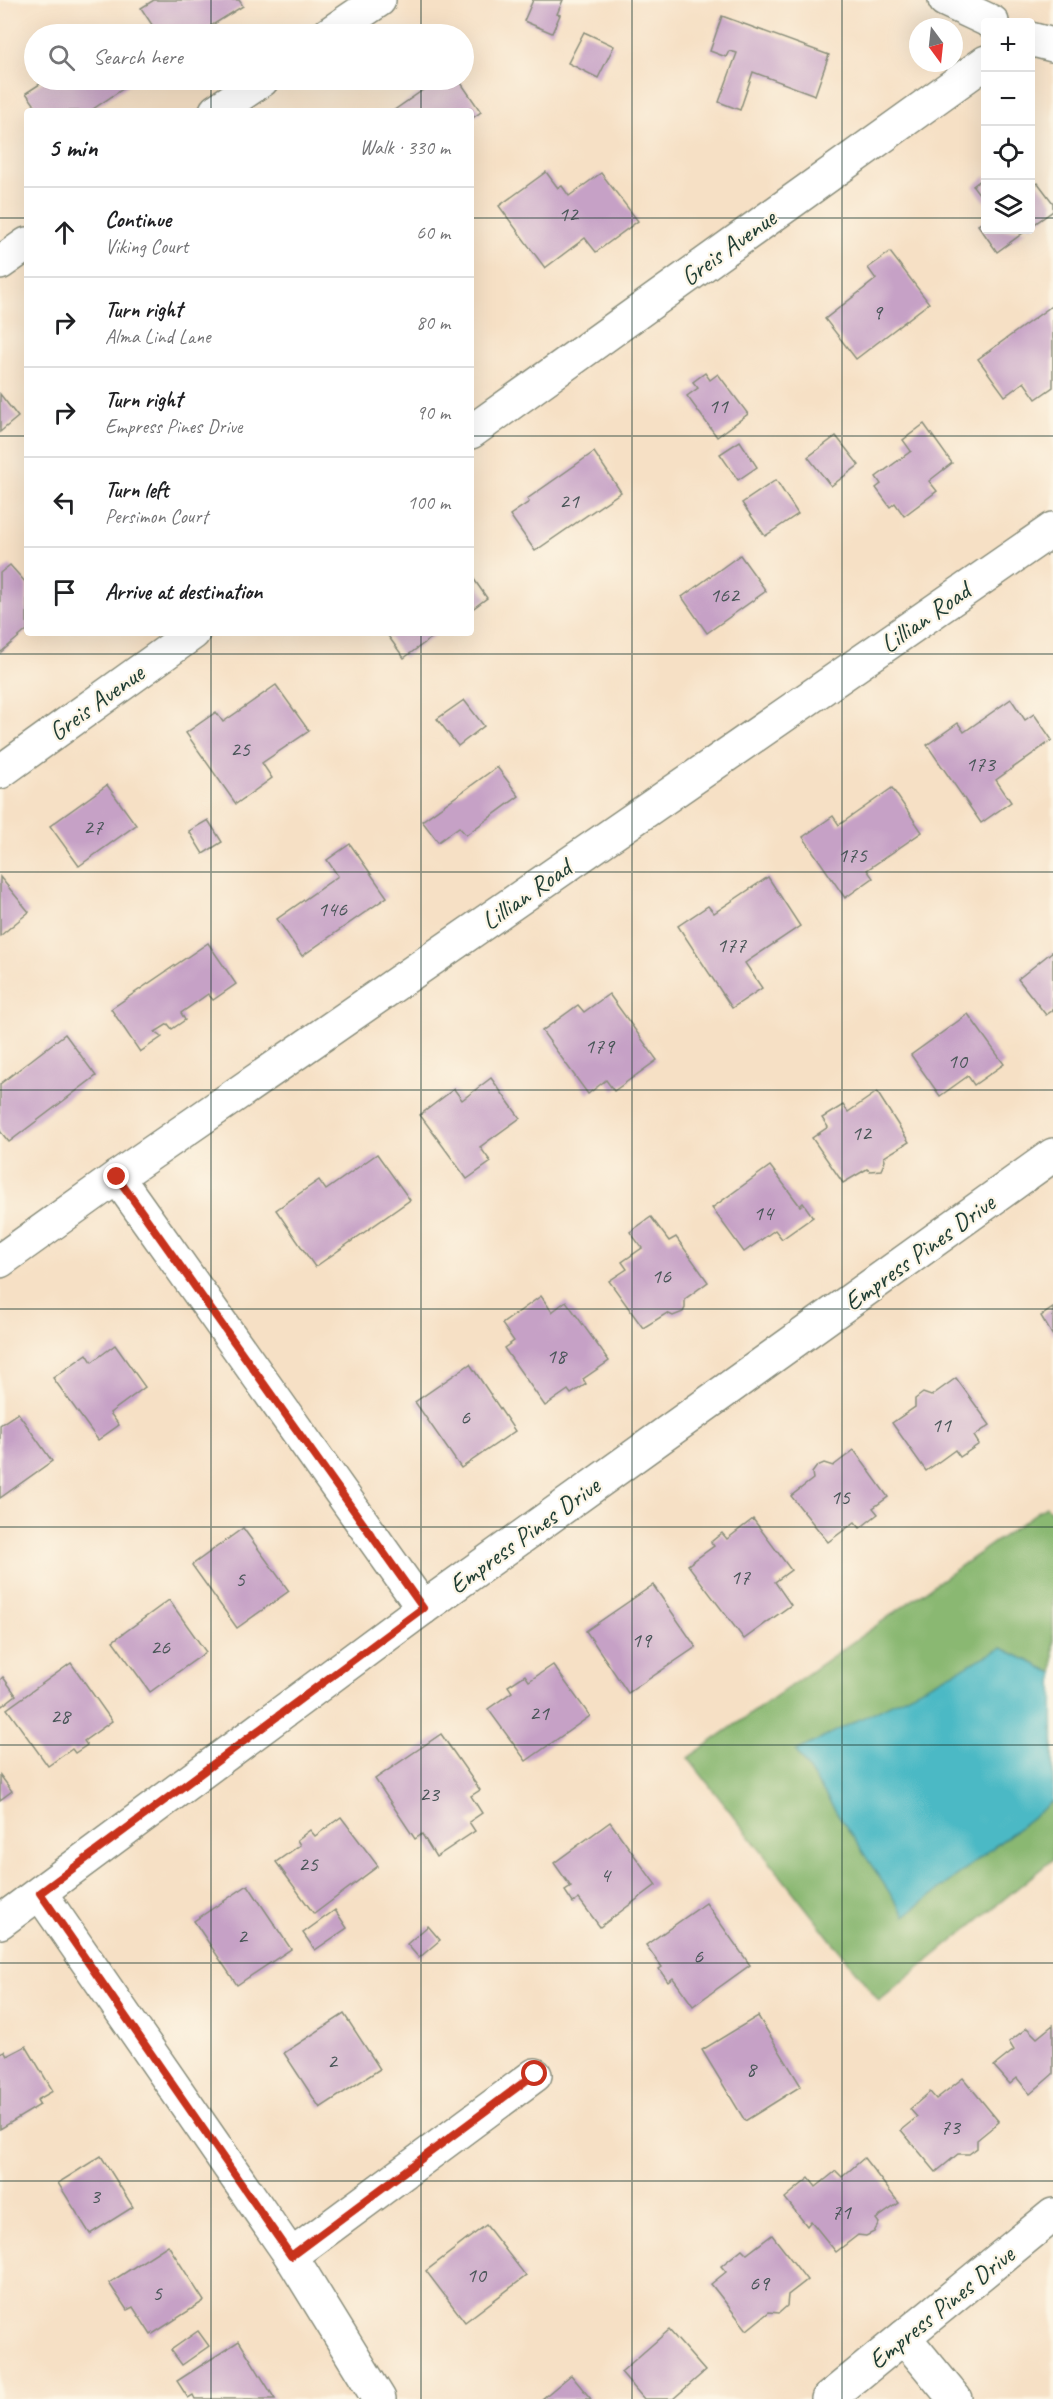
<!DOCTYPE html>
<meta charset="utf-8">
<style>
body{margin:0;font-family:Caveat,sans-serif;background:#f2f2f2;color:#202124}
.controls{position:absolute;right:18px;top:18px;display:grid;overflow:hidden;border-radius:6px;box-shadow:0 6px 24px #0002}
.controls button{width:54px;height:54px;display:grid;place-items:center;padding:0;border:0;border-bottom:2px solid #e0e0e0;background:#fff;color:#202124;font:30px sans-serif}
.compass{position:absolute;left:909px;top:18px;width:54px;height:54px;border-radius:50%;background:#fff;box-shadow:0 6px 24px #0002;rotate:165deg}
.stop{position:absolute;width:18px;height:18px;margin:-14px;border:4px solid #c8321e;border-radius:50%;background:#fff}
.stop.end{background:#c8321e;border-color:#fff;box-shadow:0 2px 6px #0008}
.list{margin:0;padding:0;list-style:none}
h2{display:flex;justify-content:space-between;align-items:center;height:78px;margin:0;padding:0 24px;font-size:26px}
h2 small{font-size:20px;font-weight:400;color:#757577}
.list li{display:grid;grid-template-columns:39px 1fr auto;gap:18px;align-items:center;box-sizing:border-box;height:90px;padding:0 24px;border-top:2px solid #e0e0e0}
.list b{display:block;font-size:22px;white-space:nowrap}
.list p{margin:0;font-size:20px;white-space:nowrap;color:#757577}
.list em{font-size:20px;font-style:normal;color:#757577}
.icon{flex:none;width:33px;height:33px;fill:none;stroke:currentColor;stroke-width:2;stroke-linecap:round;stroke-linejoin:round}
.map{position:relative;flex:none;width:1053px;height:2399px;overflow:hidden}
.search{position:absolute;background:#fff;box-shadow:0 6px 24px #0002;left:24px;top:24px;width:450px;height:66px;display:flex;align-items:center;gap:15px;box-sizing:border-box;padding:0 21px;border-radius:33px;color:#757577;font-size:22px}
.panel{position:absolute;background:#fff;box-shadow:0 6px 24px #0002;left:24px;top:108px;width:450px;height:528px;border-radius:6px}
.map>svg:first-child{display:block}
.forest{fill:#8ab872;stroke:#547a53;stroke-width:1.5}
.water{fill:#4bb9c5;stroke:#357b7c;stroke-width:1.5}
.building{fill:#c6a1c6}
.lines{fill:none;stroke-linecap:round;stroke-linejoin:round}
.street-casing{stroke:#8a8e7c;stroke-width:36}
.street{stroke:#fff;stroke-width:33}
.route{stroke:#c8321e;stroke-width:8}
.grid{fill:none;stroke:#1f3d34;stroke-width:1.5;stroke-opacity:0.55}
.labels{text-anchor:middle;stroke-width:4.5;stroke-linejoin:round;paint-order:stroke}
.number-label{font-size:22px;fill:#495658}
.street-label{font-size:26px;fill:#1f3d34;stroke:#fcf5e5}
</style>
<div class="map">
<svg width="1053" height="2399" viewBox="0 0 1053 2399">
<rect width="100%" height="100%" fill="#fcf5e5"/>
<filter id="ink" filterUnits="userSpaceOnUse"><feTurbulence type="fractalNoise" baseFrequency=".0167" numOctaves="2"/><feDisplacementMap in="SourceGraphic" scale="12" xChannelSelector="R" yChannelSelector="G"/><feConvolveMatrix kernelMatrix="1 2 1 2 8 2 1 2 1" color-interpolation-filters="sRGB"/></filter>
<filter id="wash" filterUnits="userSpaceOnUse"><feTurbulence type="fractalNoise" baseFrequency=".008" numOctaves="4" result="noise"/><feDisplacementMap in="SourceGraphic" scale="24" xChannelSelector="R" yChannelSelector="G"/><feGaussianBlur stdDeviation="1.35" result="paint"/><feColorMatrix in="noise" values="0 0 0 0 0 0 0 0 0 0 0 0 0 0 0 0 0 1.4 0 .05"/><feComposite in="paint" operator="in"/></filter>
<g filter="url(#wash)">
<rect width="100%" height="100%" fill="#f6e0c5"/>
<path class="forest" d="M1046 1506 1053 1513V1673L1002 1648 906 1915 1053 1801V1859L879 2001 688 1758Z"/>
<path class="water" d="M1002 1648 1053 1673V1801L905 1916 796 1751Z"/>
<g id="blocks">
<g class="building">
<path d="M154 0H239L243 6 198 34H191L188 29 179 34H158L141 8Z"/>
<path d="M533 0H563L557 14 560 15 552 33 524 21Z"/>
<path d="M722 16 829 55 815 95 753 72 740 110 719 102 737 53 729 51 726 57 710 51Z"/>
<path d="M584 32 614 46 598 78 568 63Z"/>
<path d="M46 80H127L130 84 90 111H39L26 93Z"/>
<path d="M427 80H459L481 112 471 119V111H393L423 90 421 84Z"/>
<path d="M546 172 558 188 562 186 569 196 601 173 638 221 596 252 585 238 545 268 499 206Z"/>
<path d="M986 176V203L973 186Z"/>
<path d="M1030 179 1035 185 1038 183 1053 203V211L1030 227Z"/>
<path d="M986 220V230H1027L997 252 978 225Z"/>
<path d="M890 252 929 303 856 359 825 319 876 279 868 268Z"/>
<path d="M1053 305V387L1036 399 1024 382 1005 396 978 359Z"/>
<path d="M705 373 710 380 718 374 748 414 717 437 687 396 698 388 693 382Z"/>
<path d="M0 394 18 417 0 432Z"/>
<path d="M924 424 952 463 929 481 937 491 904 516 895 503 890 507 876 488 881 484 876 477 911 451 903 440Z"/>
<path d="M836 436 859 465 831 486 808 457Z"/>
<path d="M740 441 757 467 738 480 720 454Z"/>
<path d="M594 452 621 492 535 551 510 515 529 502 527 499Z"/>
<path d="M776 480 798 514 765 536 742 503Z"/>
<path d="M740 555 766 591 707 633 682 597Z"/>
<path d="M10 565 27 584V630L0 653V573Z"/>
<path d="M471 575 487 598 471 610Z"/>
<path d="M386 633H438L404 658Z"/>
<path d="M276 685 309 731 262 763 272 778 236 804 186 733 216 712 223 722Z"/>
<path d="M1011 699 1025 720 1034 714 1052 740 996 780 1011 802 981 823 927 745 958 723 964 732Z"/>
<path d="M464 700 484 726 458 746 437 719Z"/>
<path d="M497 767 519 796 466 835 459 827 438 842 422 821Z"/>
<path d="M107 785 136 825 79 866 50 826Z"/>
<path d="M892 788 922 832 867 870 873 878 845 898 803 837 833 816 839 825Z"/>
<path d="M208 820 222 842 203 854 189 831Z"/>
<path d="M350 844 387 897 302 956 277 919 338 876 327 860Z"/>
<path d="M0 877 29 912 0 936Z"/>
<path d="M768 877 800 926 745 963 762 988 732 1008 678 926 708 906 714 913Z"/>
<path d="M208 943 236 984 213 1000 208 994 181 1013 185 1020 172 1029 168 1024 155 1032 162 1037 140 1052 111 1009Z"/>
<path d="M1053 951V1010L1046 1015 1018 979Z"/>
<path d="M609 994 657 1060 614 1091 606 1080 588 1094 542 1031 578 1005 584 1012Z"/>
<path d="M968 1014 1004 1064 974 1085 968 1076 940 1096 911 1055Z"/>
<path d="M65 1034 96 1076 9 1142 0 1131V1084Z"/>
<path d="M491 1078 520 1118 480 1147 491 1162 467 1179 420 1115 454 1089 462 1100Z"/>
<path d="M877 1092 909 1142 884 1157 885 1161 881 1170 870 1171 867 1169 843 1183 812 1138 828 1127 822 1118 843 1105 848 1112Z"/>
<path d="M377 1154 410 1200 315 1267 276 1210 319 1180 326 1190Z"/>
<path d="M770 1166 800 1206 803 1203 813 1217 782 1239 775 1230 744 1252 712 1208Z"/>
<path d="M651 1217 669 1241 676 1237 708 1282 685 1299V1308L683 1312 673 1316 667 1313 643 1328 609 1281 627 1269 622 1262 642 1248 630 1232Z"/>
<path d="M541 1296 552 1312 566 1301 609 1361 583 1379 586 1384 571 1394 568 1390 545 1406 504 1348 514 1341 502 1324Z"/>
<path d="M1053 1308V1336L1041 1316Z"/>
<path d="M115 1345 145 1387 110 1413 119 1425 98 1440 53 1378 87 1354 92 1362Z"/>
<path d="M470 1364 515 1431 461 1468 415 1402Z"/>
<path d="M956 1378 990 1425 974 1436 979 1444 960 1457 955 1450 926 1471 892 1423 915 1407V1399L923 1393 931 1396Z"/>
<path d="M18 1413 52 1461 0 1498V1425Z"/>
<path d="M854 1450 888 1497 873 1508 878 1514 860 1528 855 1522 828 1542 791 1496 813 1479 812 1473 817 1466 824 1463 833 1466Z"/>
<path d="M753 1519 791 1570 775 1582 791 1605 744 1639 688 1565 714 1546 711 1542 722 1533 727 1539Z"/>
<path d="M243 1528 289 1591 237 1628 192 1565Z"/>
<path d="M653 1585 696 1647 628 1693 586 1631Z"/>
<path d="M169 1600 206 1652 150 1692 113 1641Z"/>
<path d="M71 1663 112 1721 84 1741 87 1745 75 1753 72 1749 48 1766 7 1709Z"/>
<path d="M553 1665 590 1716 526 1761 488 1709 512 1692 508 1686 525 1675 529 1681Z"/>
<path d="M3 1677 16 1695 2 1706 0 1703V1680Z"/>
<path d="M441 1734 480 1790 471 1796 482 1813 469 1822 475 1831 436 1857 422 1834 415 1839 375 1779Z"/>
<path d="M0 1775 12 1791 0 1800Z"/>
<path d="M341 1817 378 1866 314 1914 276 1862 300 1845 297 1840 310 1830 315 1836Z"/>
<path d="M610 1822 656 1885 600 1927 579 1899 573 1903 565 1891 571 1887 554 1863Z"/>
<path d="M248 1885 291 1949 237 1985 194 1921Z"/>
<path d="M706 1903 750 1965 693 2006 673 1978 668 1982 659 1969 662 1967 646 1945Z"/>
<path d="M335 1910 347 1928 315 1950 303 1933Z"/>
<path d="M428 1926 440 1940 419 1958 407 1944Z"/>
<path d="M344 2014 380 2069 320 2108 284 2053Z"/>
<path d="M758 2016 801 2086 745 2121 702 2050Z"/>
<path d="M1053 2025V2074L1030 2094 1017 2078 1010 2084 994 2066 1014 2050 1009 2042 1027 2028 1037 2038Z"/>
<path d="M26 2046 53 2091 37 2100 40 2105 0 2129V2053L4 2051 7 2056Z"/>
<path d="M963 2078 999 2122 977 2140V2148L969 2154H958L936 2172 901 2130 917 2117 910 2109 930 2092 936 2099Z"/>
<path d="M101 2156 133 2207 90 2234 58 2183Z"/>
<path d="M864 2158 899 2203 876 2219 879 2223 874 2232 866 2236 858 2235 836 2252 811 2221 807 2226 785 2198 809 2178 816 2187 836 2171 842 2177Z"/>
<path d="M486 2225 526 2276 465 2322 426 2271Z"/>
<path d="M772 2235 807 2280 788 2295 787 2306 779 2313 769 2312 747 2330 711 2284 726 2272 721 2266 742 2249 747 2254Z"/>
<path d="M168 2245 204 2301 151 2335 133 2307 127 2310 109 2283Z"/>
<path d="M669 2330 705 2371 673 2399H644L621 2372Z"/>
<path d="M198 2331 209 2346 182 2365 171 2350Z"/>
<path d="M239 2341 275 2399H195L193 2395 188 2398 177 2381Z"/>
<path d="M571 2375 591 2399H542Z"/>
</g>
</g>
</g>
<g filter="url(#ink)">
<use href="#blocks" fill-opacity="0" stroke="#8a8e7c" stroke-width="1.5"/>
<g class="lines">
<g class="street-casing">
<g id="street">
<path d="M945 0 992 22"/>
<path d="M329 34 379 0"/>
<path d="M1030 39 1053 45"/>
<path d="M216 111 262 80"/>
<path d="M0 263 27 244"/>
<path d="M471 432 986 62"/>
<path d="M0 772 193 633"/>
<path d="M117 1177 423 1608"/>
<path d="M0 1261 117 1177 1053 529"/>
<path d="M40 1893 291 2256 379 2399"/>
<path d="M0 1922 423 1608 1053 1155"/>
<path d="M291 2256 535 2075"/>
<path d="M904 2337 955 2399"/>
<path d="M828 2399 1053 2215"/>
</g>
</g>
<use href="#street" class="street"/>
</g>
</g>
<g class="lines" filter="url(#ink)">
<path class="route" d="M117 1177 423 1608 40 1893 291 2256 535 2074"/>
</g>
<path class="grid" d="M211 0V34M421 0V34M632 0V2399M842 0V2399M211 80V111M421 80V111M0 218H27M471 218H986M1030 218H1053M0 436H27M471 436H1053M211 633V2399M421 633V2399M0 654H1053M0 872H1053M0 1090H1053M0 1309H1053M0 1527H1053M0 1745H1053M0 1963H1053M0 2181H1053"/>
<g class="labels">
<g class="number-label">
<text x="568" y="221">12</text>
<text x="877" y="319">9</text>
<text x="718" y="413">11</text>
<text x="569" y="508">21</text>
<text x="724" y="602">162</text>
<text x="240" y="756">25</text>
<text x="980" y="771">173</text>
<text x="93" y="834">27</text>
<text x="852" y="862">175</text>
<text x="332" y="916">146</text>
<text x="731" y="952">177</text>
<text x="599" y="1053">179</text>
<text x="957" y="1068">10</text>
<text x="861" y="1140">12</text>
<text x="763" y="1220">14</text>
<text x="661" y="1283">16</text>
<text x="556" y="1363">18</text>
<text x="465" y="1424">6</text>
<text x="941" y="1432">11</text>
<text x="840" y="1504">15</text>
<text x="740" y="1584">17</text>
<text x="240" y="1586">5</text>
<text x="641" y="1647">19</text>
<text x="160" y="1654">26</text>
<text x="539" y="1720">21</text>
<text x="60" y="1723">28</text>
<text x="429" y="1801">23</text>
<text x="308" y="1871">25</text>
<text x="605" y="1882">4</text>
<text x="242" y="1943">2</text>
<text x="698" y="1963">6</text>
<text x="332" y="2068">2</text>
<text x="751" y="2076">8</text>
<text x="950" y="2134">73</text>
<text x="95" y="2203">3</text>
<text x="841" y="2219">71</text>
<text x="476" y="2282">10</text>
<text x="759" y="2290">69</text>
<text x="157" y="2300">5</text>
</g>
<g class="street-label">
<text transform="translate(728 247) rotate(-36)" y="9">Greis Avenue</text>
<text transform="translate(925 617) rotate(-35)" y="9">Lillian Road</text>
<text transform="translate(96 702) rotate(-36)" y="9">Greis Avenue</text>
<text transform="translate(526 894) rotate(-35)" y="9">Lillian Road</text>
<text transform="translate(919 1252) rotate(-36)" y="9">Empress Pines Drive</text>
<text transform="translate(524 1535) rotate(-36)" y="9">Empress Pines Drive</text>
<text transform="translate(941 2307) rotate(-39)" y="9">Empress Pines Drive</text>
</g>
</g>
</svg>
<div class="controls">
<button>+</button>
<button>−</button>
<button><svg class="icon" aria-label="locate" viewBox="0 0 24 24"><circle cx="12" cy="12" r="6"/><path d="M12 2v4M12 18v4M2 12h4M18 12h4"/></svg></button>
<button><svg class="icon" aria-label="layers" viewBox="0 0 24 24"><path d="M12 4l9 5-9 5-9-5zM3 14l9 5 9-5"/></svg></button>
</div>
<svg class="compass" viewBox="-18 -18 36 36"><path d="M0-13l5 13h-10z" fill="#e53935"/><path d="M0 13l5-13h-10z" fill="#757577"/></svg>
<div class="stop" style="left:535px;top:2074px"></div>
<div class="stop end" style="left:117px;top:1177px"></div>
<div class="search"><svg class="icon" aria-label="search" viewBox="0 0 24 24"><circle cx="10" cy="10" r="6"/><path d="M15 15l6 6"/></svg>Search here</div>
<section class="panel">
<h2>5 min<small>Walk · 330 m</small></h2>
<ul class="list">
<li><svg class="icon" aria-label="ahead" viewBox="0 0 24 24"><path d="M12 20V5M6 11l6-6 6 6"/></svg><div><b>Continue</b><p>Viking Court</p></div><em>60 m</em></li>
<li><svg class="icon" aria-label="right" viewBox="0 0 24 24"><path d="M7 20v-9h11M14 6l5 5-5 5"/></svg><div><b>Turn right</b><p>Alma Lind Lane</p></div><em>80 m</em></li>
<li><svg class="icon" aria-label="right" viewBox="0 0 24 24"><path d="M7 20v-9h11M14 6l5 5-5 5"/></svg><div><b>Turn right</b><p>Empress Pines Drive</p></div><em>90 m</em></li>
<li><svg class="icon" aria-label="left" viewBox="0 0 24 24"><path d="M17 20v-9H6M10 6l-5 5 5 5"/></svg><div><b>Turn left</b><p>Persimon Court</p></div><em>100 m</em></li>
<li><svg class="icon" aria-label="arrive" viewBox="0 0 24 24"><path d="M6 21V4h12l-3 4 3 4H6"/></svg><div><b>Arrive at destination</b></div></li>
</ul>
</section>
</div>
